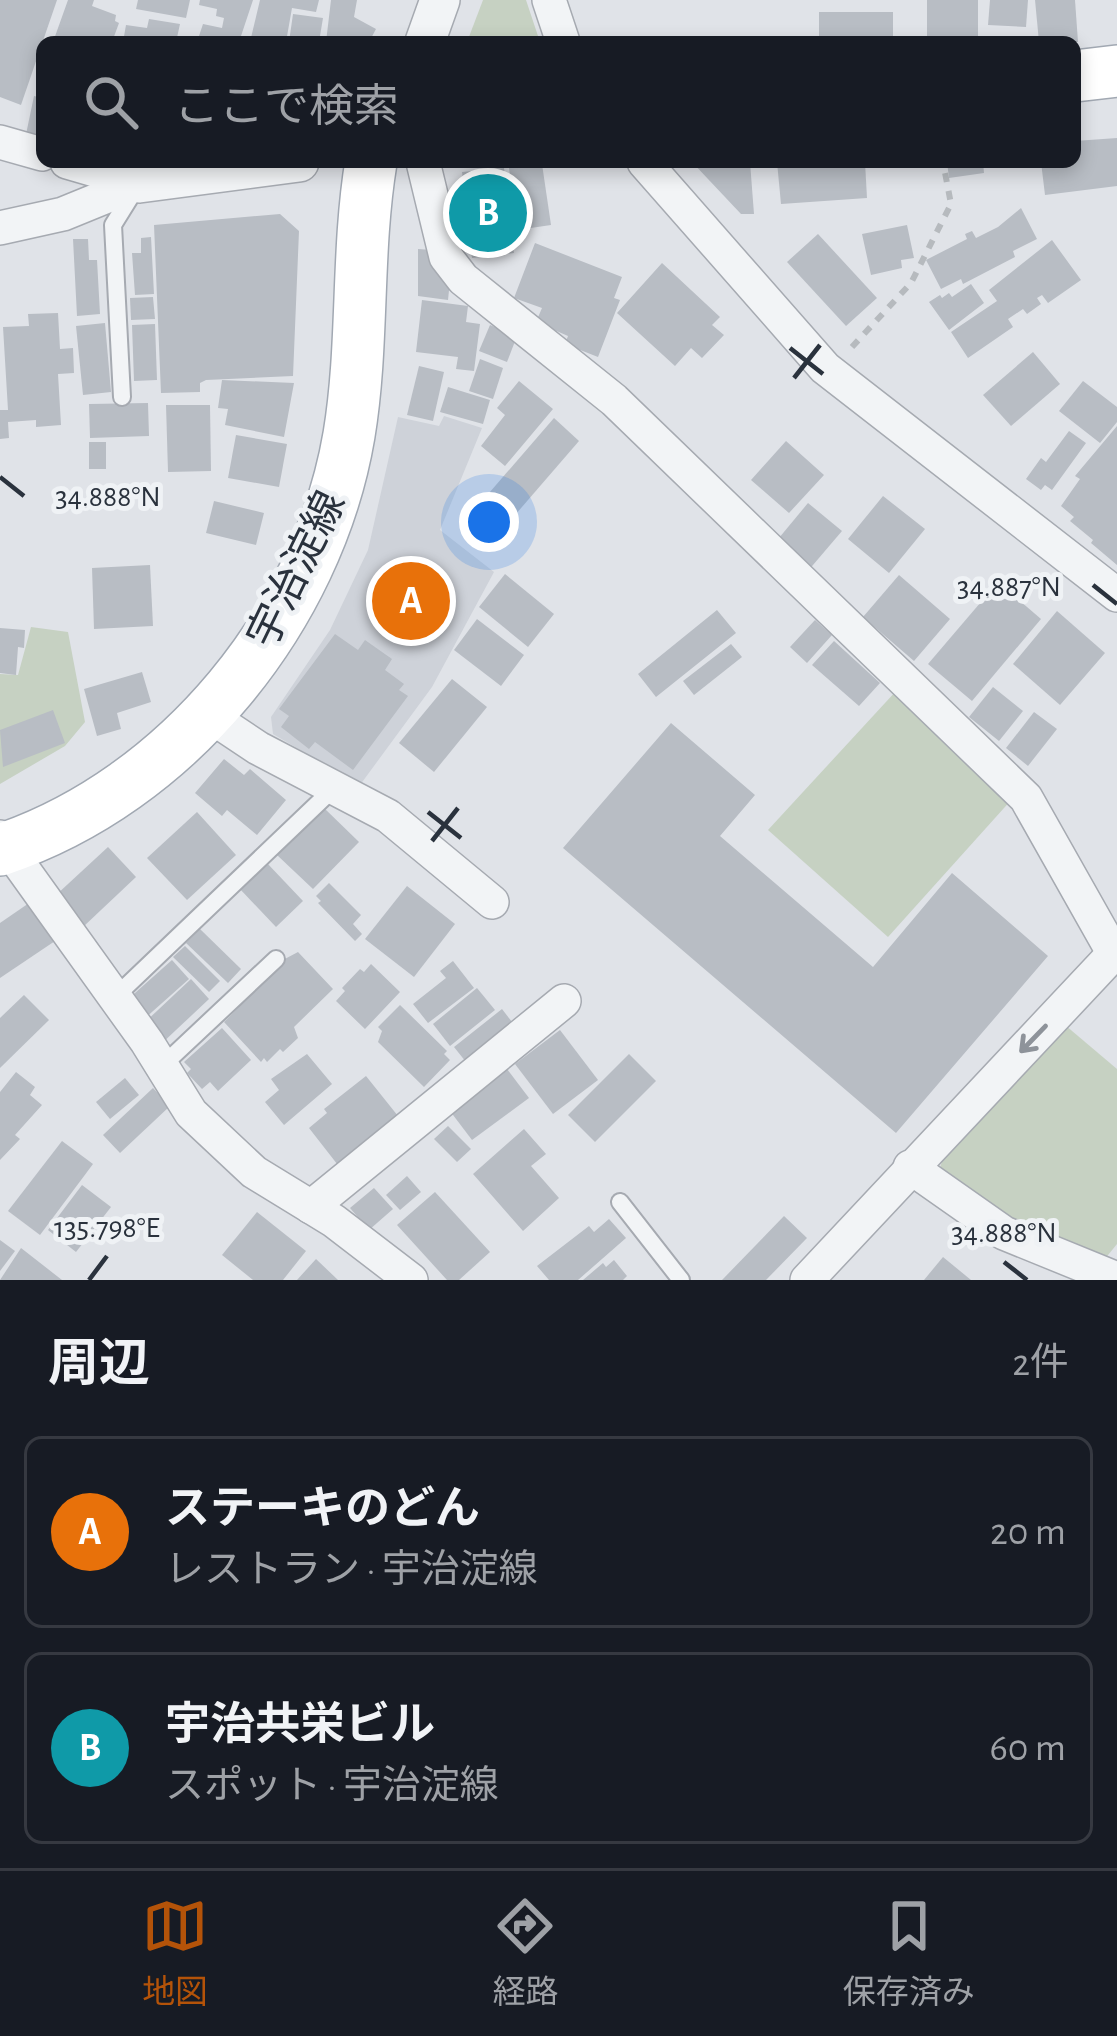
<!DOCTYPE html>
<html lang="ja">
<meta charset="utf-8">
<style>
body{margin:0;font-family:"Alegreya Sans","Noto Sans JP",sans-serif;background:#20242c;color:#f1f3f6}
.you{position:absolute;left:489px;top:522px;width:42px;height:42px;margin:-30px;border:9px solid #fff;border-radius:50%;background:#1a73e8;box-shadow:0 0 0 18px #1a73e833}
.badge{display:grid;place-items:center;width:78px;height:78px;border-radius:50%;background:#b45309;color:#fff;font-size:39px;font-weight:700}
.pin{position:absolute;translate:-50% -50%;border:6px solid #fff;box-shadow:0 3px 12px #0006}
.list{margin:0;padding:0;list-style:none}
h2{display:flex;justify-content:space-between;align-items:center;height:156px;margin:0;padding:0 48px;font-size:51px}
h2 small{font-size:39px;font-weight:400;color:#9ea1a6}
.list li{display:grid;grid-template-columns:78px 1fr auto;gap:36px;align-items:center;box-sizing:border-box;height:192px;margin:0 24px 24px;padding:0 24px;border:3px solid #363941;border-radius:18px}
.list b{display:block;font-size:45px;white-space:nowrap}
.list p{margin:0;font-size:39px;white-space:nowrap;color:#9ea1a6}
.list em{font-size:39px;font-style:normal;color:#9ea1a6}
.icon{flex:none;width:66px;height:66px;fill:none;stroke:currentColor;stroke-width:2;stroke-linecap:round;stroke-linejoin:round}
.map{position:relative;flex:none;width:1117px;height:1280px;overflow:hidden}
.search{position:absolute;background:#171b24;box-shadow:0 6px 18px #0003;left:36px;right:36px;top:36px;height:132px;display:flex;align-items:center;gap:30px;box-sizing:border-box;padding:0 42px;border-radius:18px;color:#9ea1a6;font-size:45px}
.sheet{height:588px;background:#171b24}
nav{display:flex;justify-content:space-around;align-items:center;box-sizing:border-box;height:168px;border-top:3px solid #363941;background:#171b24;font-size:33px;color:#9ea1a6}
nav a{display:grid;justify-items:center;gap:6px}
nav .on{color:#b45309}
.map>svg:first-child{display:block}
.built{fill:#ced2d9}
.green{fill:#c6d1c2}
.building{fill:#b8bdc4}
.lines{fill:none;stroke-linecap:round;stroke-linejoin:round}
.service-casing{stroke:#a6aab1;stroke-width:20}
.minor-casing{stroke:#a6aab1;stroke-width:36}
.tertiary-casing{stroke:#a6aab1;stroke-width:42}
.primary-casing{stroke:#a1a8b2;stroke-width:54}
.path{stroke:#b6babe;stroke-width:6;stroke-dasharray:9 9;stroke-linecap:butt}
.service{stroke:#f2f4f6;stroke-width:16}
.minor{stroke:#f2f4f6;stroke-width:33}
.tertiary{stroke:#f2f4f6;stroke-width:39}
.primary{stroke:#fff;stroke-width:51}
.oneway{stroke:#8e939a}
.ticks{fill:none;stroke:#2a323d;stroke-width:4.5}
.labels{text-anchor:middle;stroke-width:10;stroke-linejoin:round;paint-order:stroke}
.street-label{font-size:42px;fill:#2a323d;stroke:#eff2f5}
.ticks-label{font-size:30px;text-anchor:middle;fill:#2a323d;stroke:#eff2f5;stroke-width:10;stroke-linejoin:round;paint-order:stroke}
</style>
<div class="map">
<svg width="1117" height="1280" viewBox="0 0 1117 1280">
<rect width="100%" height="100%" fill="#e0e3e8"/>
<path class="built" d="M444 416 482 428 440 530 494 572 432 687 360 785 273 734 271 717 330 630 368 550 398 417 439 426Z"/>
<g class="green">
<path d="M483 0H526L540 42H467Z"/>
<path d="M31 627 68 632 85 722 65 746 0 784V674L18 675Z"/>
<path d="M897 690 1013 798 888 937 768 830Z"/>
<path d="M1065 1025 1117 1069V1244L1104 1260 1006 1221 939 1171 945 1152Z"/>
</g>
<g class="building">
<path d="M0 0H57L21 105 0 97Z"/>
<path d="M68 0H94L92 6 116 15 115 21 119 23 112 42H53Z"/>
<path d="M138 0H190L186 18 136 9Z"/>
<path d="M200 0H253L239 42 206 37 205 42H197L203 24 222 28 224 18 216 16 217 9 199 5Z"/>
<path d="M260 0H319L316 12 292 8 286 42H250Z"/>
<path d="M331 0H357L354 17 376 29 369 42H326Z"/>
<path d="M927 0H978V42L927 39Z"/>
<path d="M990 0H1028L1026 27 988 25Z"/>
<path d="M1035 0H1075L1078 42H1039Z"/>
<rect x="819" y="12" width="74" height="30"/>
<path d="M293 14 323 18 319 42H289Z"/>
<path d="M149 19 180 24 176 42H123L126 25 147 28Z"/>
<path d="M34 96 42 98V142L25 139Z"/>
<path d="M1117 138V186L1045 195 1041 162H1075V141Z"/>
<path d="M692 162H750L754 214H741Z"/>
<path d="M777 162H865L867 198 781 204Z"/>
<path d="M947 162H983L984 173 949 178Z"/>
<path d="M542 164 551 225 517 230 509 168Z"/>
<path d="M504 168 514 253 472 258 462 172Z"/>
<path d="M1021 208 1037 239 1013 251 1015 257 963 284 961 279 941 289 926 260 967 239 965 234 972 231 976 238 998 227Z"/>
<path d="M280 214 299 231 293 376 206 380 200 383V392L161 393 154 225Z"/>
<path d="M907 225 914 258 901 260 902 268 871 275 862 234Z"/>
<path d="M818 234 877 298 846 326 787 262Z"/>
<path d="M151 237 154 294 135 295 132 253H141V238Z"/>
<path d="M73 239H88L89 260H97L100 314 77 316Z"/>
<path d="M1052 240 1081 280 1048 303 1042 295 1037 298 1041 304 1027 314 1023 309 1008 319 1013 327 968 358 951 332 997 301 989 290Z"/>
<path d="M535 243 622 277 614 298 620 300 598 357 565 344 568 336 536 322 542 308 514 298Z"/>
<path d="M418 249 432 250 450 281 448 300 418 296Z"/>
<path d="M662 263 720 317 712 325 724 335 702 358 691 348 675 366 617 313Z"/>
<path d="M971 284 984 303 949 330 929 302 940 295 942 298 949 293 952 297Z"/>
<path d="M153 297 155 319 131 320 130 298Z"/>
<path d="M422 300 468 306 466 322 480 324 474 371 456 369 458 357 416 352Z"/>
<path d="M58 313 60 349 73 348 74 373 58 374 61 425 36 427V420L8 422 9 438 0 439V410H8L3 327 29 326 28 314Z"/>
<path d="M105 323 111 392 83 395 76 326Z"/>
<path d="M155 324 157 380 134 381 132 325Z"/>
<path d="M490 325 517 336 507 362 479 351Z"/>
<path d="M1033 352 1060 384 1011 426 983 395Z"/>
<path d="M480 359 503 368 493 399 469 391Z"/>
<path d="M419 366 444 372 433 421 407 415Z"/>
<path d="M222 380 294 383 284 437 225 425 228 409 218 408Z"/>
<path d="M519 381 553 409 505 466 481 446 505 415 497 408Z"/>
<path d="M1083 381 1117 407V422L1100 443 1059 411Z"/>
<path d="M448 387 490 400 483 424 440 412Z"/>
<path d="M148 403 149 436 90 438 89 404Z"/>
<path d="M166 405H210L211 471 168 472Z"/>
<path d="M554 418 579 441 490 544 464 522Z"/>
<path d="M1117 426V565L1091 543 1093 540 1070 521 1074 517 1061 506 1080 479 1075 476Z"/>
<path d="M1069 431 1086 443 1052 490 1045 485 1041 490 1026 479 1041 458 1046 462Z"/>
<path d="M236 435 287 444 279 487 228 478Z"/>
<path d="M786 441 824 475 789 513 751 480Z"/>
<rect x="89" y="442" width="17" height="27"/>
<path d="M883 496 925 529 889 573 848 539Z"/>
<path d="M214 501 264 513 256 545 206 533Z"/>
<path d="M808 503 842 531 807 572 774 544Z"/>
<path d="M150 565 153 626 94 629 92 568Z"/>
<path d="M505 574 554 614 528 647 479 607Z"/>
<path d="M899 575 950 619 914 661 863 617Z"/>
<path d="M998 582 1041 619 972 701 928 664Z"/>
<path d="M717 610 736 633 656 697 638 674Z"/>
<path d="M1057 611 1105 653 1060 705 1013 664Z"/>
<path d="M477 619 524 655 501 686 454 650Z"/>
<path d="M815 620 832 635 807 663 790 647Z"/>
<path d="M0 628 25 630 24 648 18 647 16 675 0 673Z"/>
<path d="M335 634 358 650 365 640 392 659 385 670 404 684 399 690 408 696 353 770 315 742 309 749 281 727 289 716 279 709Z"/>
<path d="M834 641 880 683 859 706 812 665Z"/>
<path d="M731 644 742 657 694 695 683 681Z"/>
<path d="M142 672 151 702 117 713 121 729 97 736 84 689Z"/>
<path d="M452 679 487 707 434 772 399 743Z"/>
<path d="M993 687 1023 711 999 741 969 717Z"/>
<path d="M53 710 65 743 3 767 0 730Z"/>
<path d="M1034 712 1057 729 1028 766 1006 748Z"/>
<path d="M671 723 755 795 720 836 873 967 952 873 1048 956 896 1133 563 848Z"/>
<path d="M224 759 244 775 250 769 286 800 257 835 227 810 222 816 195 793Z"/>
<path d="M323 807 359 842 313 889 277 855Z"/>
<path d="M197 812 236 855 187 900 147 858Z"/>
<path d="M108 847 136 877 83 927 55 896Z"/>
<path d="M266 862 303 901 276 927 239 888Z"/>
<path d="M329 883 361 915 353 924 362 934 355 941 318 903 321 901 316 896Z"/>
<path d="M407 886 455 924 414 977 365 939Z"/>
<path d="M32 901 58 939 0 978V923Z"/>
<path d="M200 929 241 969 228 983 186 943Z"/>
<path d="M185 946 220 981 209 992 173 957Z"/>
<path d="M298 952 333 989 294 1027 298 1038 283 1052 280 1049 267 1062 264 1058 261 1062 224 1022 239 1007 236 1004 281 961Z"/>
<path d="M172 960 189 979 143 1020 126 1001Z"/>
<path d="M453 961 474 988 428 1023 413 1004 446 978 440 971Z"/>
<path d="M371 964 400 992 365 1029 336 1001 345 991 342 988 360 969 364 972Z"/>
<path d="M191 979 209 999 159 1046 142 1025Z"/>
<path d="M477 988 495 1010 450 1046 433 1024Z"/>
<path d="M24 995 49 1020 0 1068V1018Z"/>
<path d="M400 1005 447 1051 444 1054 450 1060 424 1087 378 1042 382 1031 378 1027Z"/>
<path d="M502 1009 512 1022 502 1030 508 1036 470 1067 454 1047Z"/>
<path d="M222 1028 251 1060 218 1091 210 1082 202 1089 187 1073 191 1069 184 1062Z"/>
<path d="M560 1030 598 1080 553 1114 515 1064Z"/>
<path d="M307 1054 332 1084 284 1125 265 1102 279 1090 271 1079Z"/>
<path d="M629 1054 656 1081 595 1142 568 1115Z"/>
<path d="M507 1069 529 1098 472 1140 450 1111Z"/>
<path d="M16 1072 35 1087 30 1095 42 1105 15 1135 20 1139 0 1160V1092Z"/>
<path d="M366 1076 402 1121 341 1169 309 1128 327 1113 324 1109Z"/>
<path d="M125 1078 139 1095 110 1119 96 1102Z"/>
<path d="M153 1088 170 1106 120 1153 103 1135Z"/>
<path d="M448 1126 471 1149 457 1162 434 1139Z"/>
<path d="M524 1129 546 1154 531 1166 559 1198 523 1231 473 1174Z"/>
<path d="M62 1141 93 1164 40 1235 8 1211Z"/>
<path d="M407 1176 421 1192 400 1210 386 1195Z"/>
<path d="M82 1185 111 1207 76 1252 48 1230Z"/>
<path d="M374 1188 393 1209 369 1230 350 1208Z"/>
<path d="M435 1192 490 1252 459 1280H447L397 1225Z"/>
<path d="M257 1212 306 1251 283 1280H253L222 1255Z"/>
<path d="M784 1216 807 1238 766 1280H722Z"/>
<path d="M609 1219 626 1238 578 1280H549L537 1266 589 1226 594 1232Z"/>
<path d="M0 1240 15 1251 0 1271Z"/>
<path d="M21 1248 62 1280H0Z"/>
<path d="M943 1257 971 1280H924Z"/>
<path d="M316 1259 338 1280H297Z"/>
<path d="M614 1260 627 1276 623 1280H583L603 1263 606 1267Z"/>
</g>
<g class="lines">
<g class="service-casing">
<g id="service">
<path d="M122 397 113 225 136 188"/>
<path d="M115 997 334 788"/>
<path d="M162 1066 276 959"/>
<path d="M620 1202 681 1280"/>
</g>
</g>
<g class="minor-casing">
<g id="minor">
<path d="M549 0 563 42"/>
<path d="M0 142 42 154"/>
<path d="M67 162 139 183"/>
<path d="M423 162 446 257 463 279 614 400 1026 798 1114 954"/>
<path d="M644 162 825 368 1117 595"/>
<path d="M0 228 63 214 139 183"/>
<path d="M207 714 258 748 388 816 492 902"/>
<path d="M0 837 147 1042 191 1113 254 1172 334 1221 411 1280"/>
<path d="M910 1167 1004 1233 1117 1279"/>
<path d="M311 1207 564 1001"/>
<path d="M807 1280 1117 950"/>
</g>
</g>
<g class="tertiary-casing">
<g id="tertiary">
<path d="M425 42 440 0"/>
<path d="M139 183 299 162"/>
</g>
</g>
<g class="primary-casing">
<g id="primary">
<path d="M1075 76 1117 71"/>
<path d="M0 850C177 791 318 618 349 435 364 345 356 253 371 162"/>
</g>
</g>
<path class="path" d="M852 347 911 283 951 204 943 162"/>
<use href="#service" class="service"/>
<use href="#minor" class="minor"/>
<use href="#tertiary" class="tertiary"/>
<use href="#primary" class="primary"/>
</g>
<defs><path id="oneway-shaft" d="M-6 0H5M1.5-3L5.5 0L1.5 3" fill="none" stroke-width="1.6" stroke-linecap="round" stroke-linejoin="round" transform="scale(3)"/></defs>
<use class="oneway" href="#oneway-shaft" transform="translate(1033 1039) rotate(134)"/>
<path class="ticks" d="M790 348 823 374M794 378 820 345M0 477 24 496M1093 585 1117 604M428 812 461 838M432 841 458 808M1004 1262 1027 1280M89 1280 107 1256"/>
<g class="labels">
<g class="street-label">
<text transform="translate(295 569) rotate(-64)" y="15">宇治淀線</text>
</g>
</g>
<g class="ticks-label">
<text x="108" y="506">34.888°N</text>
<text x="1009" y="596">34.887°N</text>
<text x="107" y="1237">135.798°E</text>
<text x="1004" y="1242">34.888°N</text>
</g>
</svg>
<div class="you"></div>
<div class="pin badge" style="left:411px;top:601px;background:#e8710a">A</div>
<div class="pin badge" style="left:488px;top:213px;background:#0f9aa8">B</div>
<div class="search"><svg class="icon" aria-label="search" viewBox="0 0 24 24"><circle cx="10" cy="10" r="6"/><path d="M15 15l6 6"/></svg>ここで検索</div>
</div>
<section class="sheet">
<h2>周辺<small>2件</small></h2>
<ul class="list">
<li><span class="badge" style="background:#e8710a">A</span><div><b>ステーキのどん</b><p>レストラン · 宇治淀線</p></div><em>20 m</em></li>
<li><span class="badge" style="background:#0f9aa8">B</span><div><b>宇治共栄ビル</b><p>スポット · 宇治淀線</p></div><em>60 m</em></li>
</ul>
</section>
<nav>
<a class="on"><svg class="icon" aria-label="map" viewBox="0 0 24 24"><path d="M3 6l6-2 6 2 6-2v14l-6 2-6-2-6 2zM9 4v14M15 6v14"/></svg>地図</a>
<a><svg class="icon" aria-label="directions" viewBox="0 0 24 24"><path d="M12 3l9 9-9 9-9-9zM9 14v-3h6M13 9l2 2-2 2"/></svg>経路</a>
<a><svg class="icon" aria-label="saved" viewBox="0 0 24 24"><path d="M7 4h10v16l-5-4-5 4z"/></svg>保存済み</a>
</nav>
